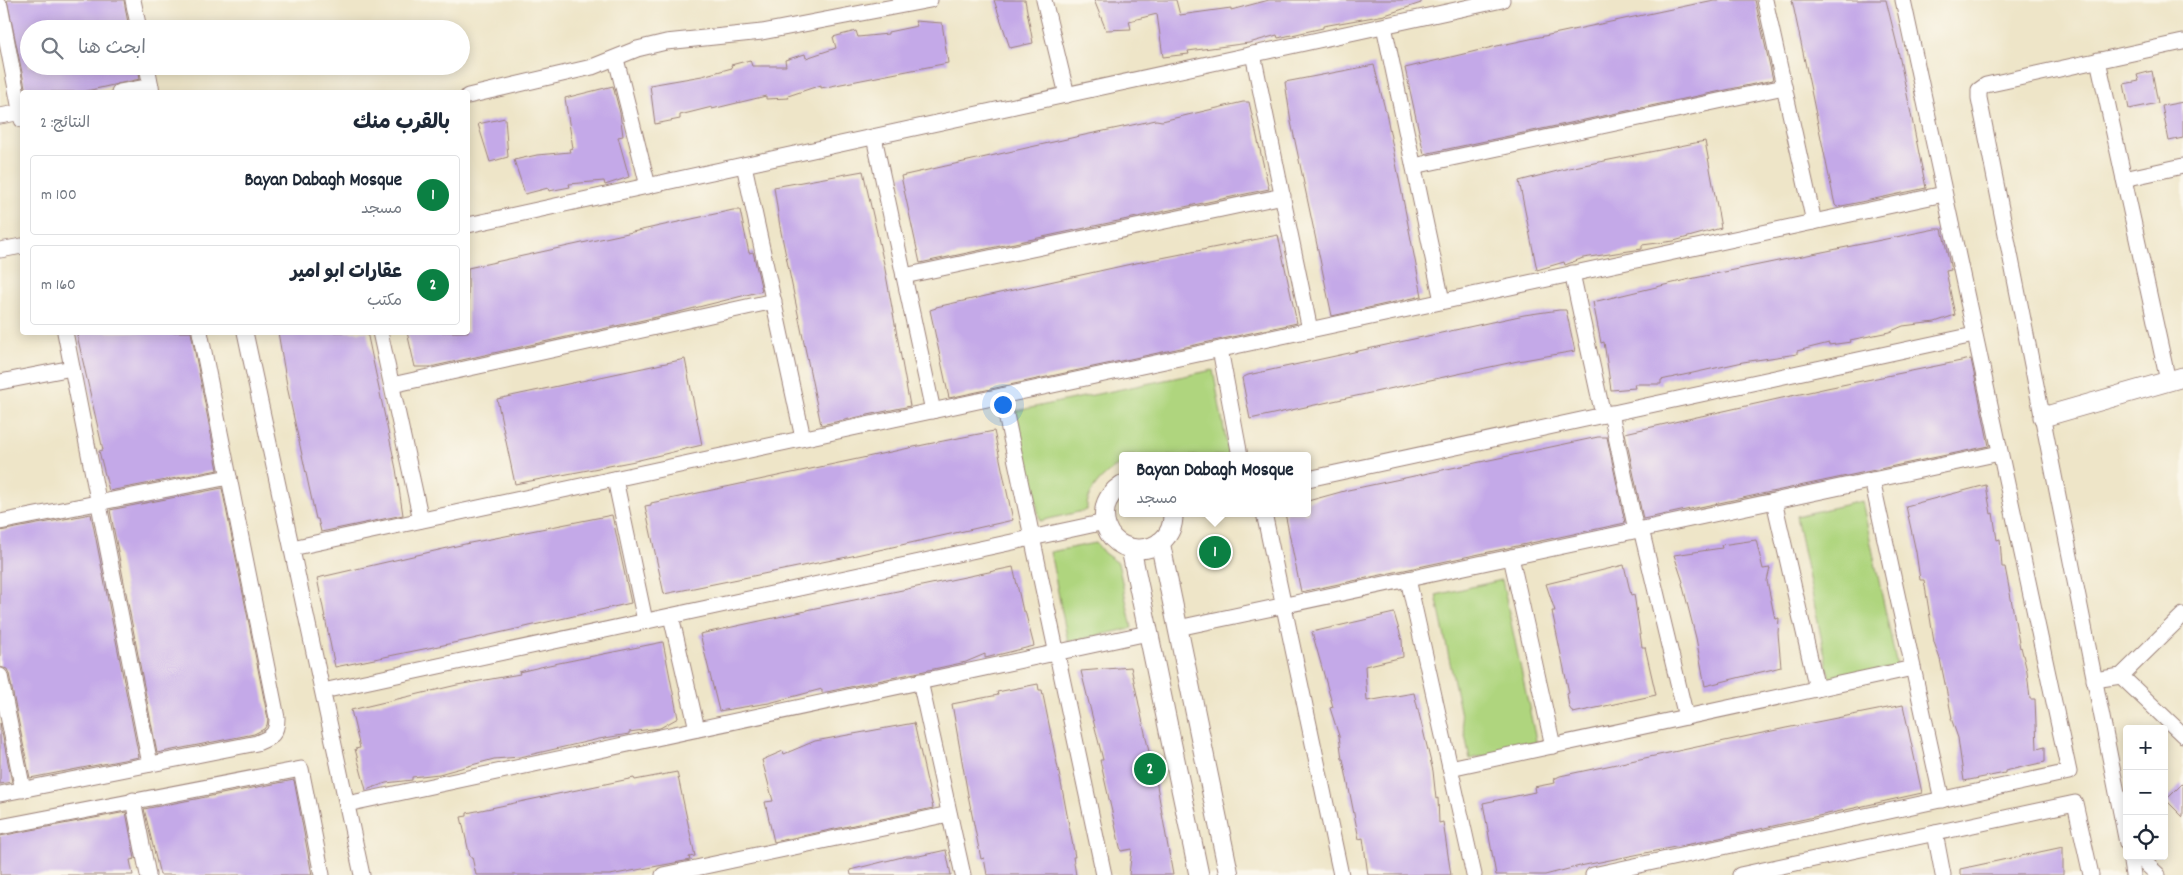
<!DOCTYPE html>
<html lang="ar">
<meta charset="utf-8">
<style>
body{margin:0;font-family:Dekko,"Playpen Sans Arabic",sans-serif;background:#f2f2f3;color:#1f2937;direction:rtl}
.controls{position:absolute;right:15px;bottom:15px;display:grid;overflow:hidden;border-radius:5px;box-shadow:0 2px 12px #0003}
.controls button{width:45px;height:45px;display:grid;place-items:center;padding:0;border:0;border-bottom:1px solid #e0e1e3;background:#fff;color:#1f2937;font:25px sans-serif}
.you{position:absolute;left:1002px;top:404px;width:18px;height:18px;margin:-12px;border:4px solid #fff;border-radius:50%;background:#1a73e8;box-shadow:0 0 0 8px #1a73e833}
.badge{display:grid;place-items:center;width:32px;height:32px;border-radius:50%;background:#0b8043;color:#fff;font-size:16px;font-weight:700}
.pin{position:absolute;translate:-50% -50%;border:2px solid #fff;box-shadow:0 1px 5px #0006}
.popup{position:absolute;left:1119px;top:452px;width:192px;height:65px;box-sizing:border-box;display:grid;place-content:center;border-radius:5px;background:#fff;filter:drop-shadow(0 1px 4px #0005);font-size:16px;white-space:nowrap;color:#747a83}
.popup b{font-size:19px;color:#1f2937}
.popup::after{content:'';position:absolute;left:50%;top:100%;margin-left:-10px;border:10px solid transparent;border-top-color:#fff}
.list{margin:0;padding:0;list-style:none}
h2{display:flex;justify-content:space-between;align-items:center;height:65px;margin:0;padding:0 20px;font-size:21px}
h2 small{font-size:16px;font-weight:400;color:#747a83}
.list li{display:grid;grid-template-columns:32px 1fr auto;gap:15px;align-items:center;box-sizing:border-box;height:80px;margin:0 10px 10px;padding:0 10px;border:1px solid #e0e1e3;border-radius:5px}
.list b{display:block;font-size:19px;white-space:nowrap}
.list p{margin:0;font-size:16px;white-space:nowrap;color:#747a83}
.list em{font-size:16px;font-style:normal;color:#747a83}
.icon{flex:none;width:28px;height:28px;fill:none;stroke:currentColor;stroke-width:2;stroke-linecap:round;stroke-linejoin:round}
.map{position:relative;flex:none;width:2183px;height:875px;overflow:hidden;direction:ltr}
.search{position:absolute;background:#fff;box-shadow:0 2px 12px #0003;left:20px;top:20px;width:450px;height:55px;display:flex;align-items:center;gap:12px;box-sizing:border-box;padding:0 18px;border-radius:28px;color:#747a83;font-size:19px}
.panel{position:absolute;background:#fff;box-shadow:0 2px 12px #0003;left:20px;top:90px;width:450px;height:245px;border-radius:5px;direction:rtl}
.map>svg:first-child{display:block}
.green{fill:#afd57e;stroke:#7c7a54}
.building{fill:#c4a9e8}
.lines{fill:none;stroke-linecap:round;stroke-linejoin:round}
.minor-casing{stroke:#9c827a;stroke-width:17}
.tertiary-casing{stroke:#9c827a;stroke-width:21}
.minor{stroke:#fff;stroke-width:15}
.tertiary{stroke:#fff;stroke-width:19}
</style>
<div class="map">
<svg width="2183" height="875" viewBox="0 0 2183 875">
<rect width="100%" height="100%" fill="#fbf7ec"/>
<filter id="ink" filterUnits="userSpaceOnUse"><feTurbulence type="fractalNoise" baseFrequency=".02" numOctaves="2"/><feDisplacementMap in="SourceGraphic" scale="10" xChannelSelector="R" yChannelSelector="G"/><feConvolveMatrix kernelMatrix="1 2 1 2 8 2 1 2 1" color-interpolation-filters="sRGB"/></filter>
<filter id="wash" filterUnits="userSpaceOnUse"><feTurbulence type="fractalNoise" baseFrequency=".0096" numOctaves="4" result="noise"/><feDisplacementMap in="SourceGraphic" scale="20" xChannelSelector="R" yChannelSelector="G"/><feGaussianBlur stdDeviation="1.12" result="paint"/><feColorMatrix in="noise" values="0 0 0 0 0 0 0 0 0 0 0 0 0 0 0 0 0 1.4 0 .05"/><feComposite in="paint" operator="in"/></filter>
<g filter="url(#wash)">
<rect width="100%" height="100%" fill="#eee5c8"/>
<g class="green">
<path d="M1213 370 1229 456H1122V464C1106 471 1085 492 1087 510L1040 521 1016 411Z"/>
<path d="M1862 501 1897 666 1830 680 1796 516Z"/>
<path d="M1096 543 1104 553 1118 563 1132 628 1068 642 1050 552Z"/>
<path d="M1502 580 1537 745 1470 759 1436 595Z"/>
</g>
<g id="blocks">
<g class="building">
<path d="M7 0H124L129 29H29V66H138L140 79 82 92H26Z"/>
<path d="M994 0H1025L1033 43 1010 48Z"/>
<path d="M1094 0H1176L1180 15 1231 8V10L1269 0H1421V3L1385 15 1323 26V28L1278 38 1277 35 1249 43 1188 51 1189 54 1163 57 1157 14 1129 21 1131 29 1106 30Z"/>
<path d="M1714 0H1755L1773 80 1424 154 1405 68 1497 46Z"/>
<path d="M1792 0H1886L1897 45 1926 188 1837 207 1835 205Z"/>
<path d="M915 21 942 23 948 63 841 84 821 88V85L788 96 789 98 766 99V96L712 109V107L680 115V119L655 124 650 85 702 76 732 68 731 65 750 60 752 66H786L785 60 805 54 806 58 836 48 833 37 856 31 858 37 888 34V32L917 26Z"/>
<path d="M1374 65 1387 117 1422 296 1332 316 1291 122 1285 82Z"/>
<path d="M2152 71 2158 103 2129 109 2124 84 2139 81 2137 75Z"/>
<path d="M613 86 620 113 623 136 618 137 629 177 605 185 604 181 569 184 570 187 549 191 548 188 525 194 514 160 537 155 570 152 569 149 573 148 565 98Z"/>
<path d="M1243 102H1249L1269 189 920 263 901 176 1080 136 1156 120 1162 121Z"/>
<path d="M2183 102V138L2169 141 2162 106Z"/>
<path d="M505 118 508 157 490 162 478 124Z"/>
<path d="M1705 141 1721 228 1674 241 1642 245V249L1583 258 1565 265 1564 262 1537 270 1519 181 1569 168Z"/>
<path d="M863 171 884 264 910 406 821 425 780 227 774 187Z"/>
<path d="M733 210H740L749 253 753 252 762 291 675 313 430 367H415L407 332H468V268Z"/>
<path d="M1935 229H1942L1951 270 1946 271 1955 315 1935 322 1903 326 1889 332 1850 340 1851 342 1829 345V343L1797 351V354L1743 362 1661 380V384H1634L1635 388 1611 390 1604 342 1601 343 1593 302 1690 279Z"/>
<path d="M1278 235 1297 323 949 398 930 310 936 308V307L1131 264Z"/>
<path d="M1559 310H1566L1575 351 1518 361 1250 419 1242 378 1248 375 1524 315Z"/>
<path d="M89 332H191L218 470 109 491 99 451 103 450 77 335Z"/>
<path d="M278 332H367L396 469 403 515 321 532 318 519H316L288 391Z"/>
<path d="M685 359 702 445 635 461 515 484 497 399Z"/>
<path d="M1971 359 1989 446 1643 519 1625 433 1827 388Z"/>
<path d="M994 431 1013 520 852 556 664 594 645 506 651 505V503L928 444Z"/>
<path d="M1598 437H1607L1625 523 1301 592 1285 513H1308V501L1348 490Z"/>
<path d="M1986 485 1991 514 1993 513 1997 540 2000 539 2002 567H2005L2010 593 2020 648 2021 647 2027 671 2030 699H2035L2037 749 2045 747V762L2005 771V773L1964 781 1958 738 1951 718H1952L1940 659 1934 642 1924 580H1920L1916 552 1906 506Z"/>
<path d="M222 488 268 719 267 725 264 729 254 734 157 753 110 510Z"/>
<path d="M91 514 139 757 30 778 9 674 7 669 0 667V531Z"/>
<path d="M612 515 631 603 468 640 335 667 317 578 465 544Z"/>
<path d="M1756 540 1763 569 1770 568 1767 581 1775 619 1779 618 1778 633 1781 667 1705 686 1696 638 1682 583 1683 582 1674 555 1722 548 1721 545Z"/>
<path d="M1624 565 1631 595 1634 594 1642 647H1645L1656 695 1573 713 1569 707 1567 694 1569 693 1552 611H1555L1546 584Z"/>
<path d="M1013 567 1023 611H1025L1034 646 985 658V654L966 662 822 693V689L769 703 719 711 700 634 806 611V610Z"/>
<path d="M1394 613 1402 640 1403 657 1365 666 1367 701 1414 693 1433 771 1436 799 1438 798 1439 823 1443 822 1451 875H1368L1363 838 1359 839 1343 759H1342L1339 736 1330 708 1333 707 1312 632Z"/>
<path d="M663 642 678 718 660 728 629 732V734L599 739 520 757 494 759 439 774 412 777V780L386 783 366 790 355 749 360 748 351 710 457 685 520 674 519 672 549 665Z"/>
<path d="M1131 667 1149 752H1151L1173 875H1129L1132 849 1121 851 1100 760H1103L1081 671Z"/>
<path d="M1038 684 1039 690H1042L1062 788 1075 857H1073L1076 875H987L984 858 981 859 968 795 952 704 998 695 997 692Z"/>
<path d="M1903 705 1922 793 1710 840 1580 866 1545 875H1496L1483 803 1535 792 1534 787 1555 783 1554 779 1560 776 1786 728Z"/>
<path d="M0 723 12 782 0 784Z"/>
<path d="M914 723 933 808 774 842 765 802 773 801 762 760 783 751 784 754 815 741Z"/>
<path d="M677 772 695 856 689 857 690 860 610 875H476L472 857H470L461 817 467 816V813L634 778 635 780Z"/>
<path d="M294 780 312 875H160L144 809Z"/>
<path d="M2183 783V817L2166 800Z"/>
<path d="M126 812 135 859 130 860 133 875H0V836Z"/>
<path d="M2063 847V875H1960V869Z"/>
<path d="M946 850 951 875H851L850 870 906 856H919Z"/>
</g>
</g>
</g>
<g filter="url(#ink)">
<use href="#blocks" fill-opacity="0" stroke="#9c827a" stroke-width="1"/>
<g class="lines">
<g class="minor-casing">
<g id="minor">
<path d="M133 0 139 29"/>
<path d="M1044 0 1067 95"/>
<path d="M1765 0 1814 222"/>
<path d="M0 6 22 120"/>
<path d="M1384 26 1442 301"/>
<path d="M1253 54 1310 330"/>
<path d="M616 59 648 186"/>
<path d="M2098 60 2168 381"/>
<path d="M147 66 152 92"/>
<path d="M119 92 151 86"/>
<path d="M468 96 592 67 637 49 666 42 762 32 930 0"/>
<path d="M0 116 22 112"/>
<path d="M874 137 933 411"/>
<path d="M744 165 803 438"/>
<path d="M1414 166 1784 87"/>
<path d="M2124 179 2183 166"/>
<path d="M468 225 1502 0"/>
<path d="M0 250 22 246"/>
<path d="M1572 273 1603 415"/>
<path d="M904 276 1283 196"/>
<path d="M65 332 150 764"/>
<path d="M245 332 362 875"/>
<path d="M380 332 421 520"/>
<path d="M1220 349 1240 456"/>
<path d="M0 382 72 368"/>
<path d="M392 385 774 301"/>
<path d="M1002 396 1104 875"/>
<path d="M1611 413 1636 530"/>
<path d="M615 479 645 621"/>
<path d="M1308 479 1974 335"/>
<path d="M1872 480 1942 800"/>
<path d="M1774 501 1817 689"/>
<path d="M1264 513 1341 875"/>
<path d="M0 522 229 477"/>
<path d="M1641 529 1686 717"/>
<path d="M292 548 1944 194"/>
<path d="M1511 557 1553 746"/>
<path d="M1408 579 1474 875"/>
<path d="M671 616 697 729"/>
<path d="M1178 628 2000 453"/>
<path d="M0 676 23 790"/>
<path d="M2121 676 2183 735"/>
<path d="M2094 680 2121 676 2183 615"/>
<path d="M920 681 963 875"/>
<path d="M323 691 1105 522"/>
<path d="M1450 768 1913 668"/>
<path d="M0 794 257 743C272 737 277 734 277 718L200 332"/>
<path d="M133 800 148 875"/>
<path d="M347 804 1148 633"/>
<path d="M0 827 301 769 322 875"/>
<path d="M1935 833 1943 875"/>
<path d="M2127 843 1979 98V90L1986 85 2183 42"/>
<path d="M2130 856 2133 875"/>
<path d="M2138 856 2158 875"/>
<path d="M663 875 949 814"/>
<path d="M1593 875 2069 772 1903 0"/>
<path d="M1740 875 2075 803 2091 875"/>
</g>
</g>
<g class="tertiary-casing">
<g id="tertiary">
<path d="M2043 417 2183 377"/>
<path d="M1122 485C1114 490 1106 499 1105 509 1098 560 1175 563 1173 513"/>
<path d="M1160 542 1229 875"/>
<path d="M1131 549 1199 875"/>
</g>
</g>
<use href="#minor" class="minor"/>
<use href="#tertiary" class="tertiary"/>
</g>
</g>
</svg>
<div class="controls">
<button>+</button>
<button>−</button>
<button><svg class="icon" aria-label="locate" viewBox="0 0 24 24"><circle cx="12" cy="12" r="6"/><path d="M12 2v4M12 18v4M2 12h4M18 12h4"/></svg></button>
</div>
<div class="you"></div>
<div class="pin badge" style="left:1215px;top:552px">1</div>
<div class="popup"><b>Bayan Dabagh Mosque</b>مسجد</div>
<div class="pin badge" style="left:1150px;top:769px">2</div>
<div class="search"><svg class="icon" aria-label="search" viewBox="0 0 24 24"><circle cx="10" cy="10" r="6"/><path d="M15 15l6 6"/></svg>ابحث هنا</div>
<section class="panel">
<h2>بالقرب منك<small>النتائج: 2</small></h2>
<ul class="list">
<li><span class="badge">1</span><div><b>Bayan Dabagh Mosque</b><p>مسجد</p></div><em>100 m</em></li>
<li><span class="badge">2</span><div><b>عقارات ابو امير</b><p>مكتب</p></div><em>160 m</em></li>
</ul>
</section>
</div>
